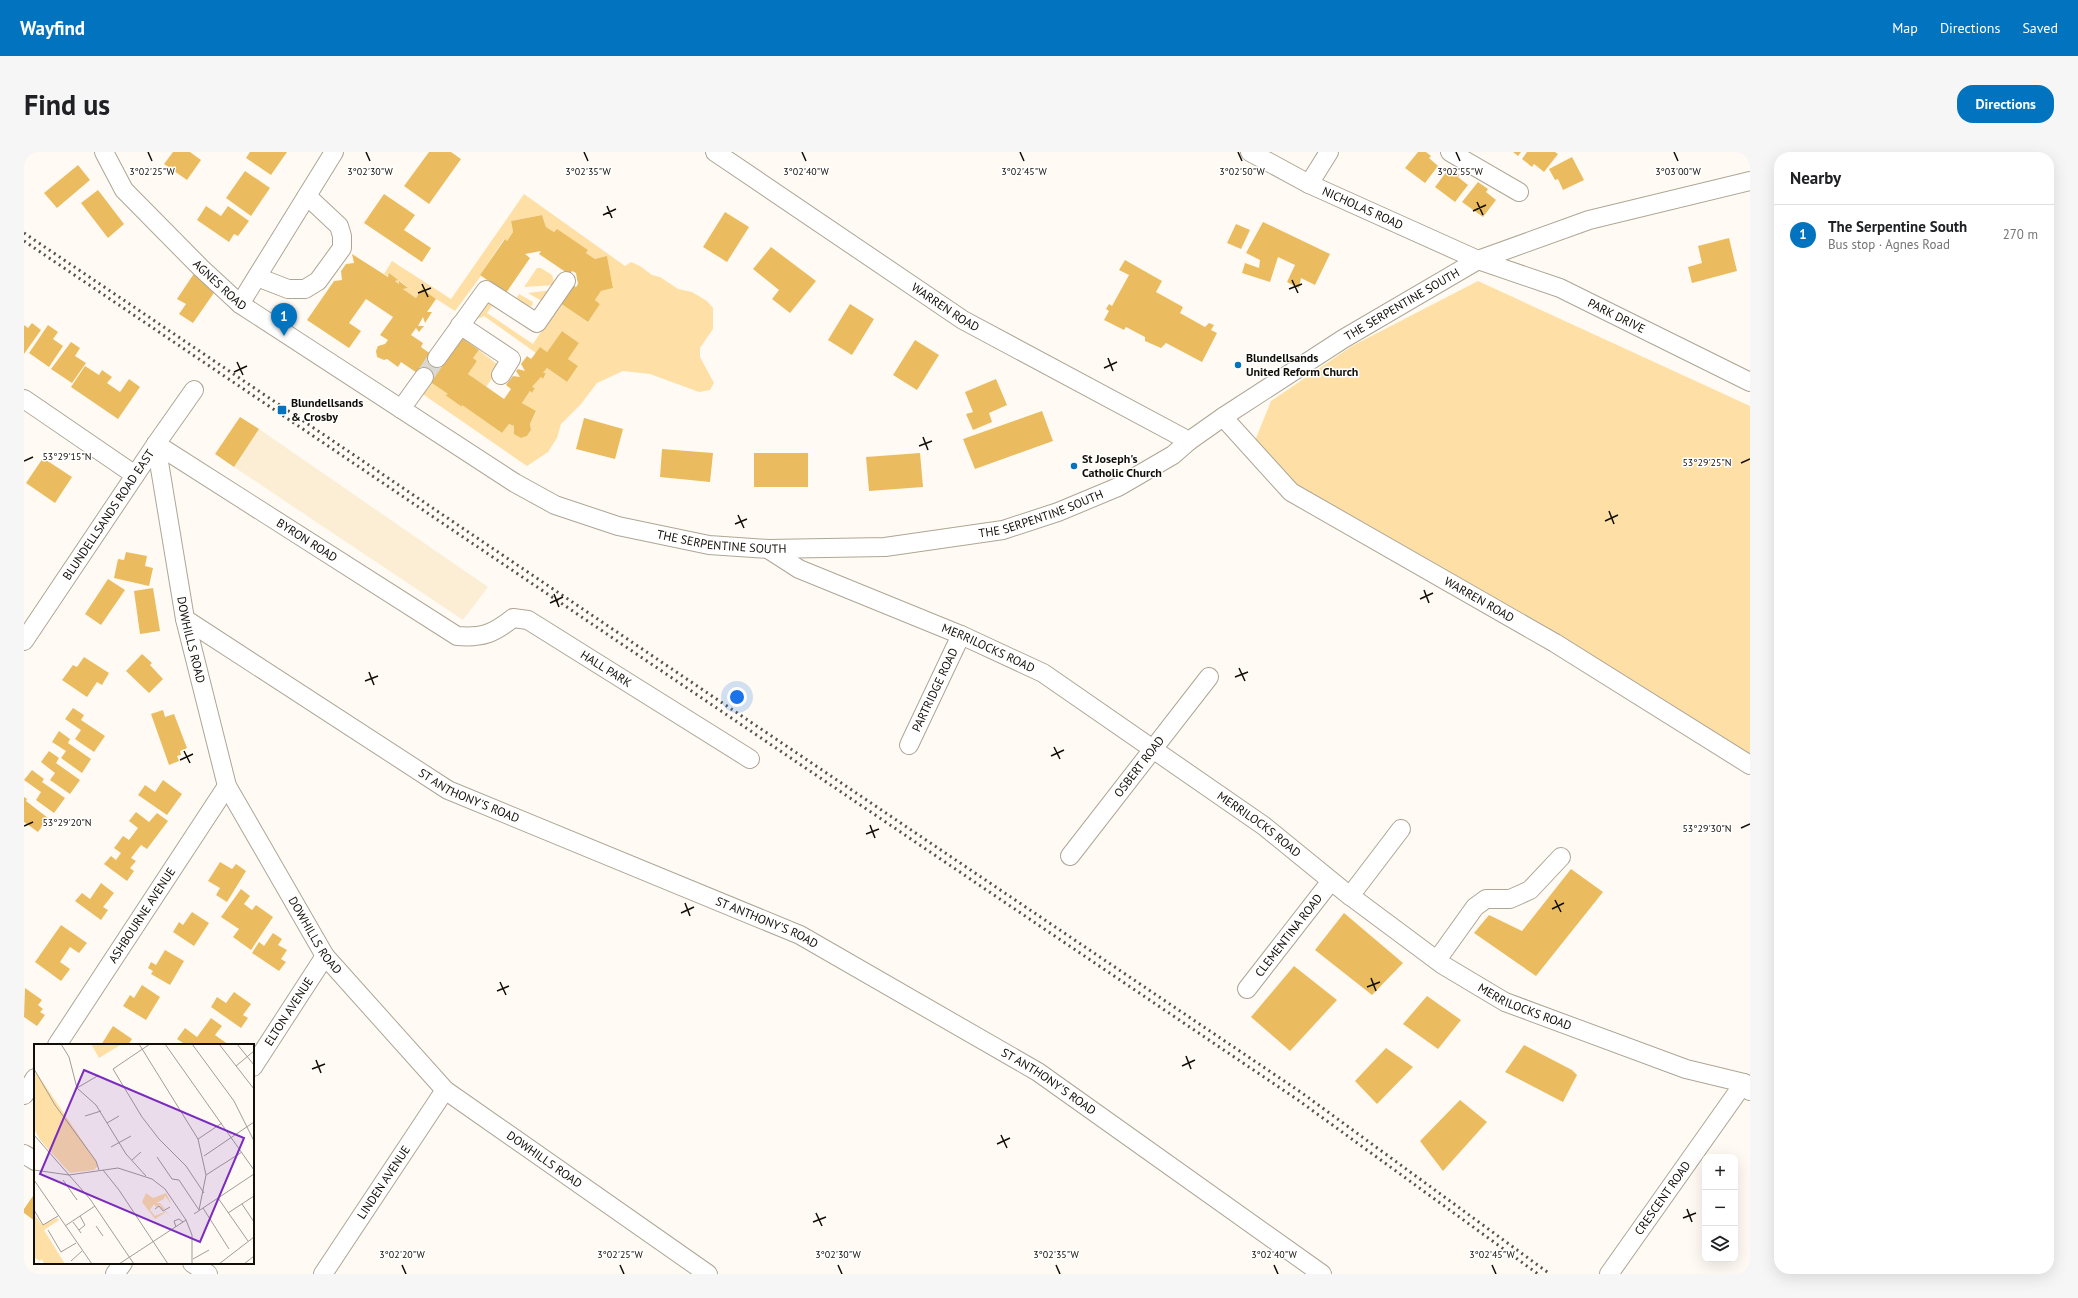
<!DOCTYPE html>
<meta charset="utf-8">
<style>
body{margin:0;font-family:"PT Sans",sans-serif;background:#f6f6f6;color:#202124}
.controls{position:absolute;right:12px;bottom:12px;display:grid;overflow:hidden;border-radius:8px;box-shadow:0 4px 16px #0002}
.controls button{width:36px;height:36px;display:grid;place-items:center;padding:0;border:0;border-bottom:1px solid #e0e0e0;background:#fff;color:#202124;font:20px sans-serif}
.you{position:absolute;left:713px;top:545px;width:14px;height:14px;margin:-10px;border:3px solid #fff;border-radius:50%;background:#1a73e8;box-shadow:0 0 0 6px #1a73e833}
.badge{display:grid;place-items:center;width:26px;height:26px;border-radius:50%;background:#0273be;color:#fff;font-size:13px;font-weight:700}
.pin{position:absolute;translate:-50% -33px;filter:drop-shadow(0 1px 2px #0008)}
.pin::after{content:'';position:absolute;top:21px;width:14px;height:12px;background:inherit;clip-path:polygon(0 0,100% 0,50% 100%)}
.list{margin:0;padding:0;list-style:none}
h2{display:flex;justify-content:space-between;align-items:center;height:52px;margin:0;padding:0 16px;font-size:17px}
h2 small{font-size:13px;font-weight:400;color:#757577}
.list li{display:grid;grid-template-columns:26px 1fr auto;gap:12px;align-items:center;box-sizing:border-box;height:60px;padding:0 16px;border-top:1px solid #e0e0e0}
.list b{display:block;font-size:15px;white-space:nowrap}
.list p{margin:0;font-size:13px;white-space:nowrap;color:#757577}
.list em{font-size:13px;font-style:normal;color:#757577}
.icon{flex:none;width:22px;height:22px;fill:none;stroke:currentColor;stroke-width:2;stroke-linecap:round;stroke-linejoin:round}
.map{position:relative;flex:none;width:1726px;height:1122px;overflow:hidden;border-radius:16px}
header{display:flex;align-items:center;gap:24px;box-sizing:border-box;height:56px;padding:0 20px;background:#0273be;color:#fff}
header strong{font-size:19px}
nav{display:flex;gap:22px;margin-inline-start:auto;font-size:14px}
.intro{display:flex;align-items:center;justify-content:space-between;box-sizing:border-box;height:96px;padding:0 24px}
h1{margin:0;font-size:28px}
.button{padding:10px 18px;border-radius:16px;background:#0273be;color:#fff;font-size:14px;font-weight:700}
main{display:flex;gap:24px;padding:0 24px}
aside{flex:1;background:#fff;border-radius:16px;box-shadow:0 4px 16px #0002}
.map>svg:first-child{display:block}
.built{fill:#fbeed5}
.green{fill:#fee0a6}
.building{fill:#eabc5f}
.lines{fill:none;stroke-linecap:round;stroke-linejoin:round}
.minor-tunnel{stroke:#dbd7d1;stroke-width:18;stroke-dasharray:18 9;stroke-linecap:butt}
.minor-casing{stroke:#aea695;stroke-width:20}
.minor{stroke:#fff;stroke-width:18}
.rail{stroke:#57544e;stroke-width:3;stroke-dasharray:2 4;stroke-linecap:butt}
.ticks{fill:none;stroke:#110e08;stroke-width:1.5}
.poi-dot{fill:#0273be;stroke:#fff;stroke-width:1.5}
.labels{text-anchor:middle;stroke-width:3;stroke-linejoin:round;paint-order:stroke}
.street-label{font-size:12px;fill:#110e08;stroke:#fff}
.poi-label{font-size:12px;font-weight:bold;fill:#110e08;stroke:#fff;text-anchor:start}
.inset-road{fill:none;stroke:#a09c96;stroke-width:1}
.view{fill:#7b2cbf;fill-opacity:0.15;stroke:#7b2cbf;stroke-width:2}
.inset-edge{fill:none;stroke:#110e08;stroke-width:2}
.ticks-label{font-size:10px;text-anchor:middle;fill:#110e08;stroke:#fff;stroke-width:3;stroke-linejoin:round;paint-order:stroke}
</style>
<header>
<strong>Wayfind</strong>
<nav><a>Map</a><a>Directions</a><a>Saved</a></nav>
</header>
<div class="intro"><h1>Find us</h1><a class="button">Directions</a></div>
<main>
<div class="map">
<svg width="1726" height="1122" viewBox="0 0 1726 1122">
<rect width="100%" height="100%" fill="#fffbf4"/>
<path class="built" d="M235 277 464 435 439 468 210 315Z"/>
<g class="green">
<path d="M500 42 601 114 607 110 616 114 628 123 636 125 654 137 668 140 683 149 689 156V177L676 196V205L690 231 686 238 675 240 626 222 599 219 573 231 557 252 537 272 533 286 524 300 503 314 400 243V236L404 228 424 242 421 243 438 255V253L478 281 485 272 490 274 497 286 503 284 507 278 506 272 512 260 498 251 506 239 508 241 511 236 508 235 517 225 519 227 522 222 519 221 523 216 543 230 554 214 544 207 555 191 538 179 523 200 512 201 460 164 453 167 448 173 445 171 463 152 474 145 463 161 509 192 536 151 564 170 576 152 571 148 577 139 589 136 583 105 571 107 562 101 564 98 533 78 530 80 522 75 518 63 487 69 489 80 483 89 480 87 456 123 457 124 431 159 398 138 392 146 379 137 384 136 376 129 375 132 371 129 373 128 360 122 368 109 427 147Z"/>
<path d="M513 116H517L528 123 531 133 500 135Z"/>
<path d="M1454 129 1726 254V621L1531 491 1267 340 1228 296 1247 249 1328 194Z"/>
<path d="M529 138 525 149 519 147 516 148 504 141Z"/>
<path d="M495 142 509 150 508 154H501L491 148Z"/>
<path d="M455 198 474 213V218L462 235 444 222 453 209 449 206Z"/>
</g>
<g class="building">
<path d="M149 0H166L177 8 163 28 140 12Z"/>
<path d="M226 0H263L247 23 222 6Z"/>
<path d="M405 0H427L437 7 405 52 380 34Z"/>
<path d="M1394 0H1402L1407 4 1405 6 1414 14 1401 31 1381 16Z"/>
<path d="M1489 0H1497L1494 4Z"/>
<path d="M1503 0H1531L1534 2 1520 20 1510 12 1508 15 1498 7Z"/>
<path d="M1548 5 1560 28 1539 38 1534 27 1531 28 1525 17Z"/>
<path d="M54 13 66 28 33 56 20 41Z"/>
<path d="M1426 15 1436 23 1434 25 1444 33 1431 50 1411 35Z"/>
<path d="M221 19 246 36 227 64 202 46Z"/>
<path d="M1454 30 1464 37 1462 40 1472 48 1459 65 1438 50Z"/>
<path d="M74 38 100 72 84 86 57 51Z"/>
<path d="M360 42 391 63 380 78 407 96 398 110 340 71Z"/>
<path d="M182 54 197 64 204 54 225 69 214 84 210 82 205 90 173 68Z"/>
<path d="M701 60 725 75 703 110 679 95Z"/>
<path d="M518 63 522 75 530 80 533 77 564 98 562 101 571 107 583 104 589 136 577 139 571 148 576 152 564 170 536 151 549 133 552 135 554 132 552 121 548 119 546 123 515 102 517 99 501 102 506 106 482 141 456 123 481 87 483 89 489 80 487 69Z"/>
<path d="M1239 70 1306 102 1291 133 1277 126 1275 136 1263 130 1271 113 1254 105 1246 130 1218 121 1221 111 1235 116 1236 108 1222 101Z"/>
<path d="M1212 72 1226 78 1217 97 1203 91Z"/>
<path d="M1705 86 1713 119 1668 131 1664 115 1678 111 1674 94Z"/>
<path d="M747 95 792 129 766 161 748 147 755 138 729 117Z"/>
<path d="M328 102 364 125 365 121 374 128 371 129 375 132V129L384 136 379 137 392 146 398 137 412 147 403 160H408L401 171 399 165 394 174H400L395 180 392 176 387 183 399 191 397 195 415 208 437 185 455 198 449 206 453 209 444 222 480 247 487 237 482 233 489 224 496 225 492 219 494 217 501 219 497 212 503 204 507 207 516 195 523 200 538 179 555 191 544 207 554 214 543 230 523 216 519 221H522L519 227 517 225 508 235 511 236 508 241 506 239 498 251 512 259 506 272 507 278 503 284 497 286 490 282V274L485 272 478 281 438 253V255L421 243 424 242 377 210 374 215 363 207 360 208 353 205 352 199 354 194 361 192 364 188 356 183 369 165 342 147 325 171 337 179 325 196 283 168 310 129 318 128 317 119 322 112 330 111Z"/>
<path d="M1101 108 1138 129 1132 140 1159 155 1156 161 1181 175 1185 171 1190 173 1187 178 1193 181 1178 210 1142 191 1137 196 1121 189V185L1102 175 1100 178 1080 168 1085 159 1082 157 1085 152 1088 154 1105 123 1095 118Z"/>
<path d="M171 120 194 135 169 171 155 162 162 152 153 147Z"/>
<path d="M826 152 850 167 828 203 804 188Z"/>
<path d="M8 171 17 178 0 202V173L4 176Z"/>
<path d="M24 173 34 180 29 187 39 194 25 215 5 201Z"/>
<path d="M891 188 915 203 893 238 869 223Z"/>
<path d="M47 190 56 196 51 204 62 211 48 231 27 217Z"/>
<path d="M61 214 75 223 78 218 88 225 83 231 96 240 105 227 116 235 94 267 47 235Z"/>
<path d="M972 227 983 253 965 261 968 270 949 278 942 262 949 260 941 240Z"/>
<path d="M1018 259 1029 289 951 317 939 287Z"/>
<path d="M216 265 235 277 210 315 191 302Z"/>
<path d="M560 266 599 277 591 307 552 297Z"/>
<path d="M638 297 689 301 686 330 636 325Z"/>
<rect x="730" y="301" width="54" height="34"/>
<path d="M896 301 899 335 845 339 842 305Z"/>
<path d="M19 306 48 325 31 351 2 331Z"/>
<path d="M102 400 123 404 121 414 129 416 125 434 90 426 94 407 100 408Z"/>
<path d="M84 427 101 438 77 473 61 462Z"/>
<path d="M129 436 136 479 116 482 110 439Z"/>
<path d="M118 502 128 511 126 513 139 527 125 541 102 519Z"/>
<path d="M60 505 85 521 78 533 73 530 63 545 38 528 49 513 53 515Z"/>
<path d="M49 556 60 563 57 568 81 584 70 600 51 587 57 578 41 567Z"/>
<path d="M139 558 141 565 150 562 163 596 156 599 157 603 153 604 155 609 145 613 127 562Z"/>
<path d="M35 579 46 587 44 591 67 607 58 621 37 606 42 599 28 590Z"/>
<path d="M25 599 35 606 32 611 56 628 46 642 26 628 31 621 17 610Z"/>
<path d="M8 618 20 627 18 630 41 646 30 661 12 648 17 640 0 628Z"/>
<path d="M139 628 158 642 143 663 114 643 121 633 131 640Z"/>
<path d="M0 645 3 647 2 649 24 666 14 680 0 670Z"/>
<path d="M112 660 125 670 133 661 144 669 123 697 117 693 107 706 112 709 106 716 110 719 103 729 80 712 87 704 92 708 97 701 90 696 99 684 105 688 114 676 105 669Z"/>
<path d="M196 710 208 717 212 712 222 719 203 750 192 743 196 736 184 729Z"/>
<path d="M1547 717 1579 740 1512 824 1450 781 1465 763 1498 779Z"/>
<path d="M77 731 90 741 79 755 84 758 77 768 51 749 58 741 66 747Z"/>
<path d="M217 737 226 744 220 752 228 758 232 753 249 765 227 798 209 785 215 777 197 765Z"/>
<path d="M168 760 185 771 170 794 149 780 155 770 159 773Z"/>
<path d="M1320 761 1379 811 1348 843 1291 798Z"/>
<path d="M37 773 63 791 55 801 46 795 36 810 46 817 37 829 11 810Z"/>
<path d="M249 781 258 787 254 793 263 798 257 807 262 810 255 819 228 801 235 790 240 794Z"/>
<path d="M141 798 160 809 146 833 127 822 129 819 124 816 127 810 132 813Z"/>
<path d="M1270 814 1313 848 1266 899 1227 865Z"/>
<path d="M118 833 136 845 122 868 99 854 106 843 110 846Z"/>
<path d="M1 836 18 848 14 853 19 857 16 860 21 863 13 874 0 865Z"/>
<path d="M210 840 227 852 219 863 224 866 217 876 187 855 193 845 202 851Z"/>
<path d="M1403 844 1437 868 1414 897 1379 872Z"/>
<path d="M187 866 198 874 191 883 205 893H162L153 887 161 876 173 885Z"/>
<path d="M89 874 108 887 104 893H77Z"/>
<path d="M1500 893 1548 918 1553 923 1539 950 1481 920Z"/>
<path d="M1362 896 1389 915 1353 952 1331 929Z"/>
<path d="M1436 948 1463 970 1419 1019 1396 989Z"/>
<path d="M11 1041V1069L0 1061V1057Z"/>
</g>
<g class="lines">
<path class="minor-tunnel" d="M400 225 413 206"/>
<g class="minor-casing">
<g id="minor">
<path id="s1" d="M80 0 100 38 177 116 216 152 491 331 531 353 594 374 685 393 744 397 861 395 979 378 1034 360 1094 335 1149 303 1165 289 1199 265 1319 187 1454 108 1565 68 1726 29"/>
<path id="s2" d="M691 0 939 168 1165 289"/>
<path id="s3" d="M1226 0 1285 32 1454 108 1536 136 1726 230"/>
<path d="M1426 0 1495 40"/>
<path d="M1285 32 1305 0"/>
<path d="M233 125 264 137H281L294 129 318 96V84L315 74 283 44"/>
<path d="M216 152 310 0"/>
<path d="M436 173 487 207 477 223"/>
<path d="M413 206 462 138 513 171 542 129"/>
<path d="M0 247 111 323"/>
<path d="M377 257 400 225"/>
<path id="s4" d="M1199 265 1267 340 1531 491 1726 613"/>
<path id="s5" d="M132 292 161 467 203 634 301 804 421 938 684 1122"/>
<path id="s6" d="M132 292 433 484C458 486 469 482 489 466L504 468 726 607"/>
<path id="s7" d="M744 397 775 417 937 483 1019 521 1240 674 1321 740 1419 813 1481 850 1662 917 1720 931 1726 939"/>
<path id="s8" d="M161 467 424 638 776 783 1014 920 1298 1122"/>
<path id="s9" d="M0 489 132 292 170 238"/>
<path id="s10" d="M885 593 937 483"/>
<path id="s11" d="M1046 704 1185 525"/>
<path d="M1326 744 1377 677"/>
<path d="M1413 808 1451 755 1462 747H1486L1506 738 1537 705"/>
<path id="s12" d="M1223 837 1307 729"/>
<path id="s13" d="M33 893 203 634"/>
<path id="s14" d="M229 915 301 804"/>
<path d="M0 943 11 926"/>
<path d="M0 1002 11 1009"/>
<path d="M168 1111 184 1122"/>
<path d="M91 1122 99 1111"/>
<path id="s15" d="M299 1122 421 938"/>
<path id="s16" d="M1585 1122 1720 931"/>
</g>
</g>
<use href="#minor" class="minor"/>
<g class="rail">
<path d="M0 81 1278 941 1526 1122"/>
<path d="M0 89 1274 948 1514 1122"/>
</g>
</g>
<path class="ticks" d="M124 0 128 9M342 0 346 9M560 0 564 9M778 0 782 9M996 0 1000 9M1214 0 1218 9M1432 0 1436 9M1650 0 1654 9M1453 50 1459 63M583 54 588 66M1449 59 1462 53M579 63 592 57M1268 128 1274 141M398 132 404 145M1265 137 1278 132M394 141 407 136M1084 206 1089 219M213 210 219 223M1080 216 1093 210M210 220 223 214M899 285 904 298M895 294 908 289M0 309 9 305M1717 311 1726 307M1585 359 1590 372M714 363 720 376M1581 369 1594 363M711 372 723 367M1400 438 1405 451M530 442 535 455M1396 447 1409 441M526 451 539 445M1215 516 1221 529M345 520 350 533M1211 525 1224 520M341 529 354 524M1030 595 1036 607M160 599 166 611M1027 604 1040 598M156 608 169 602M846 673 851 686M0 674 9 670M1717 676 1726 672M842 682 855 677M1531 748 1537 760M661 751 666 764M1528 757 1540 751M657 761 670 755M1347 826 1352 839M476 830 482 843M1343 835 1356 830M473 839 485 834M1162 904 1167 917M292 908 297 921M1158 914 1171 908M288 917 301 912M977 983 983 996M973 992 986 986M1663 1057 1668 1070M792 1061 798 1074M1659 1066 1672 1061M789 1070 802 1065M378 1113 382 1122M596 1113 600 1122M814 1113 818 1122M1032 1113 1036 1122M1250 1113 1254 1122M1468 1113 1472 1122"/>
<g class="poi-dot">
<circle cx="1214" cy="213" r="4"/>
<rect x="253" y="253" width="10" height="10" rx="2"/>
<circle cx="1050" cy="314" r="4"/>
</g>
<g class="labels">
<g class="street-label">
<text dy="4" stroke="none"><textPath href="#s3" startOffset="126">NICHOLAS ROAD</textPath></text>
<text dy="4" stroke="none"><textPath href="#s1" startOffset="178">AGNES ROAD</textPath></text>
<text dy="4" stroke="none"><textPath href="#s1" startOffset="1495">THE SERPENTINE SOUTH</textPath></text>
<text dy="4" stroke="none"><textPath href="#s2" startOffset="278">WARREN ROAD</textPath></text>
<text dy="4" stroke="none"><textPath href="#s3" startOffset="402">PARK DRIVE</textPath></text>
<text dy="4" stroke="none"><textPath href="#s1" startOffset="1075">THE SERPENTINE SOUTH</textPath></text>
<text dy="4" stroke="none"><textPath href="#s9" startOffset="152">BLUNDELLSANDS ROAD EAST</textPath></text>
<text dy="4" stroke="none"><textPath href="#s6" startOffset="179">BYRON ROAD</textPath></text>
<text dy="4" stroke="none"><textPath href="#s1" startOffset="751">THE SERPENTINE SOUTH</textPath></text>
<text dy="4" stroke="none"><textPath href="#s4" startOffset="318">WARREN ROAD</textPath></text>
<text dy="4" stroke="none"><textPath href="#s5" startOffset="199">DOWHILLS ROAD</textPath></text>
<text dy="4" stroke="none"><textPath href="#s7" startOffset="242">MERRILOCKS ROAD</textPath></text>
<text dy="4" stroke="none"><textPath href="#s6" startOffset="525">HALL PARK</textPath></text>
<text dy="4" stroke="none"><textPath href="#s10" startOffset="61">PARTRIDGE ROAD</textPath></text>
<text dy="4" stroke="none"><textPath href="#s11" startOffset="113">OSBERT ROAD</textPath></text>
<text dy="4" stroke="none"><textPath href="#s8" startOffset="335">ST ANTHONY'S ROAD</textPath></text>
<text dy="4" stroke="none"><textPath href="#s7" startOffset="566">MERRILOCKS ROAD</textPath></text>
<text dy="4" stroke="none"><textPath href="#s13" startOffset="155">ASHBOURNE AVENUE</textPath></text>
<text dy="4" stroke="none"><textPath href="#s8" startOffset="659">ST ANTHONY'S ROAD</textPath></text>
<text dy="4" stroke="none"><textPath href="#s5" startOffset="523">DOWHILLS ROAD</textPath></text>
<text dy="4" stroke="none"><textPath href="#s12" startOffset="68">CLEMENTINA ROAD</textPath></text>
<text dy="4" stroke="none"><textPath href="#s7" startOffset="890">MERRILOCKS ROAD</textPath></text>
<text dy="4" stroke="none"><textPath href="#s14" startOffset="66">ELTON AVENUE</textPath></text>
<text dy="4" stroke="none"><textPath href="#s8" startOffset="983">ST ANTHONY'S ROAD</textPath></text>
<text dy="4" stroke="none"><textPath href="#s5" startOffset="847">DOWHILLS ROAD</textPath></text>
<text dy="4" stroke="none"><textPath href="#s15" startOffset="110">LINDEN AVENUE</textPath></text>
<text dy="4" stroke="none"><textPath href="#s16" startOffset="93">CRESCENT ROAD</textPath></text>
</g>
<g class="poi-label">
<text x="1222" y="210">Blundellsands<tspan x="1222" dy="14">United Reform Church</tspan></text>
<text x="267" y="255">Blundellsands<tspan x="267" dy="14">&amp; Crosby</tspan></text>
<text x="1058" y="311">St Joseph's<tspan x="1058" dy="14">Catholic Church</tspan></text>
</g>
</g>
<g transform="translate(10 892)">
<rect width="220" height="220" fill="#fffbf4"/>
<path d="M57 0H88L65 14ZM0 25 62 117 64 122 60 126 36 129 6 96 0 85ZM112 149 119 154 132 149 138 161 131 152 130 155 122 159H126L131 165 128 166 126 161 122 163 120 160 116 166 121 172 132 167 137 173 132 168 121 175 108 158ZM0 170 8 181 23 174 25 176 10 186 31 220H10L8 215 6 217 1 214 0 187 3 188 0 187Z" fill="#fee0a6"/>
<path class="inset-road" d="M27 0 35 13 43 44 62 61 92 110 112 132M105 0 164 95 172 131 165 166M116 0 79 25 108 73 125 95 152 122 170 149M131 0 220 126M158 0 200 57 220 97M185 0 220 45M203 0 220 21M202 22 220 7M0 25 21 61 62 117 65 126M43 44 65 31M51 72 67 67M73 79 85 72M0 91 56 155 100 220M164 95 188 79M77 103 97 92M170 112 220 78M123 113 138 135 145 136 165 166M98 116 107 108M0 126 35 131 84 124 118 135 131 145 152 176 158 191V220M69 126 85 146 134 220M172 131 208 108M0 136 58 220M29 136 43 156M184 154 214 197M208 160 220 178M169 164 195 205M121 165 125 162 129 167 136 163M0 166 9 181 24 172M194 169 220 152M160 170 220 130M39 178 47 189M31 182 61 162M62 182 69 192M142 183 140 177 145 175 149 178M14 186 27 208 42 199M45 186 51 181 46 172M159 215 175 206M37 217 48 207M85 220 152 176M185 220 220 193M210 220 220 212"/>
<path class="view" d="M50 26 210 94 166 198 6 130Z"/>
<rect width="220" height="220" class="inset-edge"/>
</g>
<g class="ticks-label">
<text x="128" y="23">3°02'25"W</text>
<text x="346" y="23">3°02'30"W</text>
<text x="564" y="23">3°02'35"W</text>
<text x="782" y="23">3°02'40"W</text>
<text x="1000" y="23">3°02'45"W</text>
<text x="1218" y="23">3°02'50"W</text>
<text x="1436" y="23">3°02'55"W</text>
<text x="1654" y="23">3°03'00"W</text>
<text x="43" y="308">53°29'15"N</text>
<text x="1683" y="314">53°29'25"N</text>
<text x="43" y="674">53°29'20"N</text>
<text x="1683" y="680">53°29'30"N</text>
<text x="378" y="1106">3°02'20"W</text>
<text x="596" y="1106">3°02'25"W</text>
<text x="814" y="1106">3°02'30"W</text>
<text x="1032" y="1106">3°02'35"W</text>
<text x="1250" y="1106">3°02'40"W</text>
<text x="1468" y="1106">3°02'45"W</text>
</g>
</svg>
<div class="controls">
<button>+</button>
<button>−</button>
<button><svg class="icon" aria-label="layers" viewBox="0 0 24 24"><path d="M12 4l9 5-9 5-9-5zM3 14l9 5 9-5"/></svg></button>
</div>
<div class="you"></div>
<div class="pin badge" style="left:260px;top:184px">1</div>
</div>
<aside>
<h2>Nearby<small></small></h2>
<ul class="list">
<li><span class="badge">1</span><div><b>The Serpentine South</b><p>Bus stop · Agnes Road</p></div><em>270 m</em></li>
</ul>
</aside>
</main>
